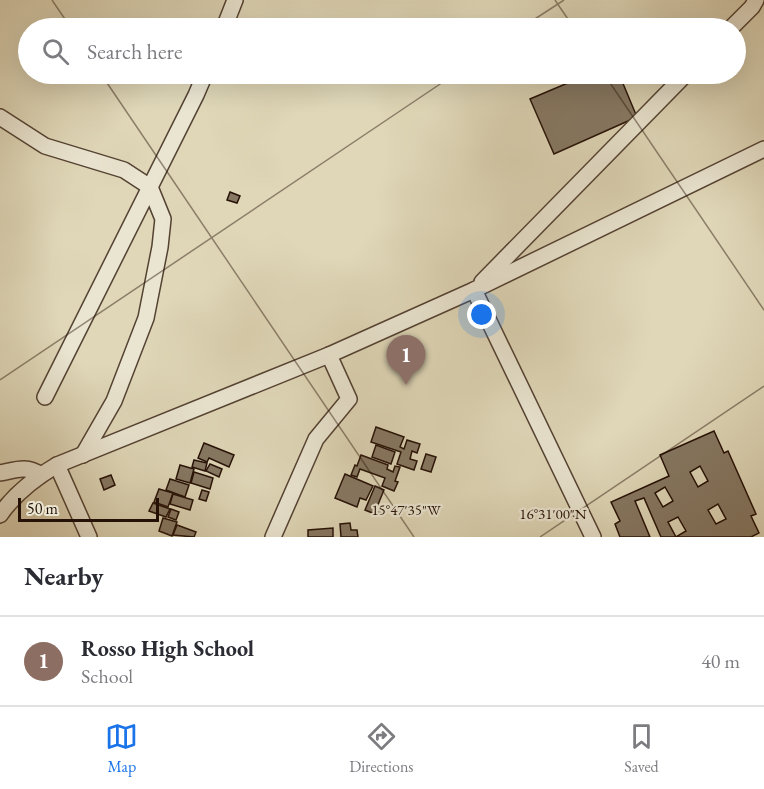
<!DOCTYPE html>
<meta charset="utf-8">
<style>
body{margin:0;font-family:"EB Garamond",serif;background:#f2f2f3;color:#2b2b33}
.scale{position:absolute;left:18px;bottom:15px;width:141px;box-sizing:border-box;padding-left:6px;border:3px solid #261107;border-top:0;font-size:16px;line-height:21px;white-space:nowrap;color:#261107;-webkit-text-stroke:4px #eae5d1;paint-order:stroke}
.you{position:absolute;left:482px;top:315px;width:21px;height:21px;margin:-15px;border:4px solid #fff;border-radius:50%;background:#1a73e8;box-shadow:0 0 0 9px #1a73e833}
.badge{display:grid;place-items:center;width:39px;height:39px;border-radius:50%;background:#1a73e8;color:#fff;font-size:20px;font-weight:700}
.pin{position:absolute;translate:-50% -50px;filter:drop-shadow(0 2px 3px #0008)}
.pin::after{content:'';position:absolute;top:32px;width:21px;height:18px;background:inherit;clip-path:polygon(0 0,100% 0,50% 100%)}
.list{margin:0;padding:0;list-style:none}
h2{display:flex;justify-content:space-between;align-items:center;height:78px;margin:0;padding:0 24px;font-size:26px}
h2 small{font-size:20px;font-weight:400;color:#7c7c81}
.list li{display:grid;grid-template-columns:39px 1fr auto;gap:18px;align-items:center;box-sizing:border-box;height:90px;padding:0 24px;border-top:2px solid #e1e1e2}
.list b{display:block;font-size:22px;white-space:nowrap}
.list p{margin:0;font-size:20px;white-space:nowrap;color:#7c7c81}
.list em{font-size:20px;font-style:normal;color:#7c7c81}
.icon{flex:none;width:33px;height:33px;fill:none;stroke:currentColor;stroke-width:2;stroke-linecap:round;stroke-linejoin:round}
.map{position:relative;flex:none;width:764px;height:537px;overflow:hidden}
.search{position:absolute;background:#fff;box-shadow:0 6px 24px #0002;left:18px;right:18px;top:18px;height:66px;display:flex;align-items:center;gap:15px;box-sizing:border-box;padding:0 21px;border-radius:33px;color:#7c7c81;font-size:22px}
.sheet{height:168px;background:#fff}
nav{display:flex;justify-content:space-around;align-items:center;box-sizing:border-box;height:84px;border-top:2px solid #e1e1e2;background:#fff;font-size:16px;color:#7c7c81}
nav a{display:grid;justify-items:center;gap:3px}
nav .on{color:#1a73e8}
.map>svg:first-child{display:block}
.building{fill:#867863;stroke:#261107;stroke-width:1.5;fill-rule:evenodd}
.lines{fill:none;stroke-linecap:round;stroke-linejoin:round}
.street-casing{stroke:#544233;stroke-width:18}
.street{stroke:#eae5d1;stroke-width:15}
.ticks{fill:none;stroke:#261107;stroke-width:1.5;stroke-opacity:0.45}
.ticks-label{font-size:15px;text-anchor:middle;fill:#261107;stroke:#eae5d1;stroke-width:4.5;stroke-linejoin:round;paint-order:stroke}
</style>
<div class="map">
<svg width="764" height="537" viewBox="0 0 764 537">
<rect width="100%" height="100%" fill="#dfd7b8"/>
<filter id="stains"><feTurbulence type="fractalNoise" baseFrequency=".00333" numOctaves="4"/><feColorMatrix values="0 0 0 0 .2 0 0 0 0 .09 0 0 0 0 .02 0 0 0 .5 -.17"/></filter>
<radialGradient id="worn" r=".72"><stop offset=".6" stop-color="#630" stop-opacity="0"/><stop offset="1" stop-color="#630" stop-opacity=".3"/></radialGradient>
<g class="building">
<path d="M589 74H619L637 117 554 154 530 99Z"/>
<path d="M230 192 240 196 237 203 227 200Z"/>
<path d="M376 427 404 437 400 447 404 449 407 440 420 444 417 453 412 451 410 459 417 461 414 470 397 464 401 452 371 442Z"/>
<path d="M714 431 724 453 728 451 756 514 751 516 759 533 751 537H661L644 498 635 501 650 537H620L615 524 620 521 611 502 669 476 660 455ZM700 466 708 481 698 487 690 472ZM665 487 673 501 663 507 655 493ZM718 504 726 519 716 524 708 510ZM678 517 686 531 676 537 668 522Z"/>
<path d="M204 443 234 455 229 467 209 458 207 462 198 458Z"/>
<path d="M376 445 395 452 391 464 372 457Z"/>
<path d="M426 454 436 457 431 472 421 469Z"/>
<path d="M361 455 388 465 387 469 393 472 395 466 400 467 395 481 398 482 394 491 382 486 385 478 360 469 357 477 351 475 355 465 357 466Z"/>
<path d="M194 460 207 463 205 471 192 467Z"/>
<path d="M210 464 222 469 219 477 206 471Z"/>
<path d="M180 465 194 469 190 483 176 479Z"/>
<path d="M194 472 213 478 210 489 191 483Z"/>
<path d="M345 474 373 486 366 500 360 498 357 507 335 498Z"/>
<path d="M111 475 115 485 104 490 100 479Z"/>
<path d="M170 479 189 485 185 497 166 490Z"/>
<path d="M375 486 384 490 377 507 383 509 380 516 365 510Z"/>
<path d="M159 489 173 493 168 507 154 502Z"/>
<path d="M202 490 209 492 206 501 199 499Z"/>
<path d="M173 494 193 500 190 510 170 504Z"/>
<path d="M153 503 170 509 166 517 149 511Z"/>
<path d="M171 509 179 512 176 520 168 517Z"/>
<path d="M163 518 177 522 172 536 159 531Z"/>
<path d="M350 523 351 530H357L358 537H341L340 524Z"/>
<path d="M177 525 196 532 194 537 173 535Z"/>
<path d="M333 528V537H308V530Z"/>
</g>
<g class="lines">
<g class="street-casing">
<g id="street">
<path d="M224 28 235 0"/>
<path d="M731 28 752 7 756 0"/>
<path d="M0 117 45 146 124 170 150 187 163 219 160 247 146 318 114 401 83 455"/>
<path d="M482 282 686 74"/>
<path d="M474 290 593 537"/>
<path d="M45 397 196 95 205 74"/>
<path d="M57 465 89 537"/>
<path d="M0 473C16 470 26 465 41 475"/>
<path d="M0 515C15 493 35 478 57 465L329 355 474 290 764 149"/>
<path d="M273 537 316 439 349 399 329 355"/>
</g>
</g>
<use href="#street" class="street"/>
</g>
<path class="ticks" d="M52 0 71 28M555 0 574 28M521 28 564 0M101 74 414 537M604 74 764 310M0 380 455 74M540 537 764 386"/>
<g class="ticks-label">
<text x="406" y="515">15°47'35"W</text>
<text x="553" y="519">16°31'00"N</text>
</g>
<rect width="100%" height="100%" filter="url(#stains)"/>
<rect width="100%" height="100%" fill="url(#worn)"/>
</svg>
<div class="scale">50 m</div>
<div class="you"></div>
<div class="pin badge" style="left:406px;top:385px;background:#8d6e63">1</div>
<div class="search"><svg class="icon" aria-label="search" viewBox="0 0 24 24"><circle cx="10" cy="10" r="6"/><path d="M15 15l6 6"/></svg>Search here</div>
</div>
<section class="sheet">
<h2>Nearby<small></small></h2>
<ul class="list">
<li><span class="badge" style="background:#8d6e63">1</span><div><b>Rosso High School</b><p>School</p></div><em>40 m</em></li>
</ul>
</section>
<nav>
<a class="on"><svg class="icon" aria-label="map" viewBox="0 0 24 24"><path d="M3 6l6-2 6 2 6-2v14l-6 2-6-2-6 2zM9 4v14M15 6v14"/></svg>Map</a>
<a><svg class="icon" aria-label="directions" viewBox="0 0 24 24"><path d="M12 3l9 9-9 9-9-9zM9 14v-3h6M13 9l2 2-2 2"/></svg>Directions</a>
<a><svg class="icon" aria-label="saved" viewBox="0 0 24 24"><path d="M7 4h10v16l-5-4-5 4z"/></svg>Saved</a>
</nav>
